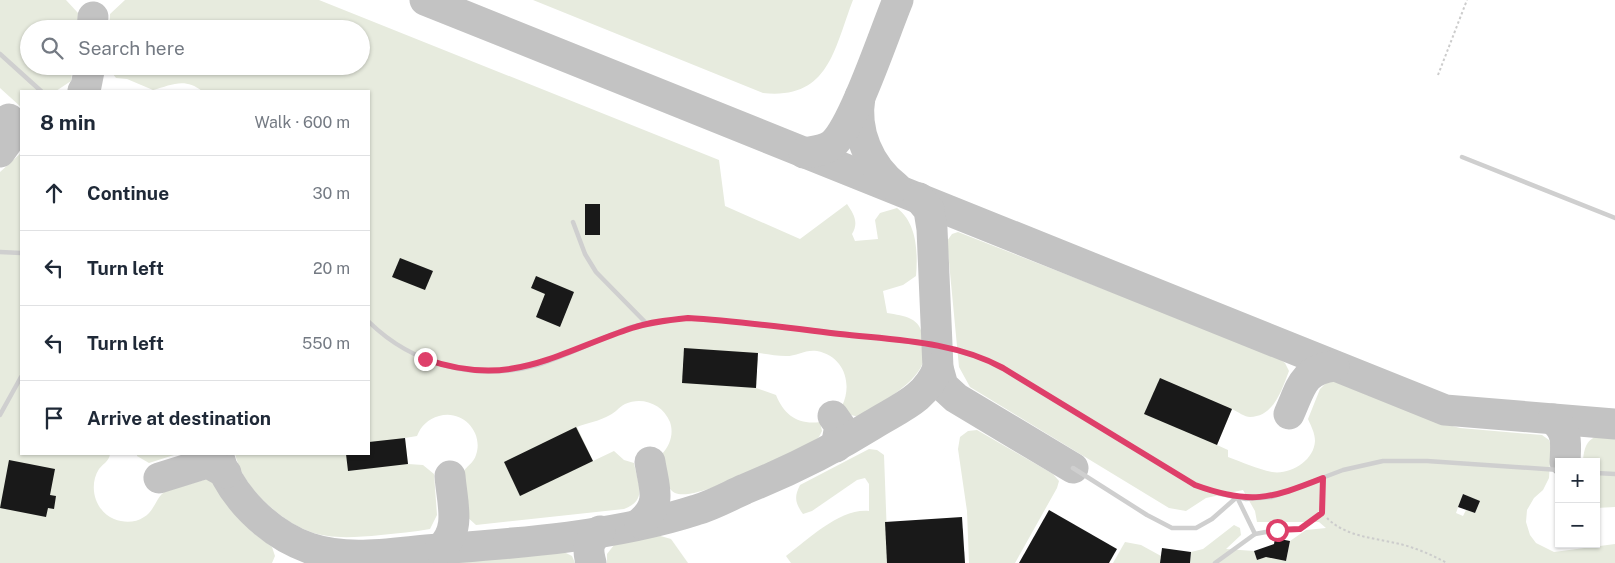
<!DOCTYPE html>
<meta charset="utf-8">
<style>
body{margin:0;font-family:"Public Sans",sans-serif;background:#f2f2f3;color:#1f2937}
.controls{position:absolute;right:15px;bottom:15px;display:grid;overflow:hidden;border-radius:0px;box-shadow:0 1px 4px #0004}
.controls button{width:45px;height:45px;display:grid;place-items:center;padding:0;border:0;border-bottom:1px solid #e0e1e3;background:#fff;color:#1f2937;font:25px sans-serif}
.stop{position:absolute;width:15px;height:15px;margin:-11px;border:4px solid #de3f6a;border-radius:50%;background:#fff}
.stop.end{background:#de3f6a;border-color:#fff;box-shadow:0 1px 5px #0008}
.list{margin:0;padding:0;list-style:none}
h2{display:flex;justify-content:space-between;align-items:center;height:65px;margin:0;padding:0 20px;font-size:21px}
h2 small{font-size:16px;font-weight:400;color:#747a83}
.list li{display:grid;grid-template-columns:32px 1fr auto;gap:15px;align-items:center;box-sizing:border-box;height:75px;padding:0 20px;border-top:1px solid #e0e1e3}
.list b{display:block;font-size:19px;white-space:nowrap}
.list em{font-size:16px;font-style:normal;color:#747a83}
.icon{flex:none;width:28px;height:28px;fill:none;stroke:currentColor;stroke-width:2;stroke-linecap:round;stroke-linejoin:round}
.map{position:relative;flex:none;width:1615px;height:563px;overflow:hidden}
.search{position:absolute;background:#fff;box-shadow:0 1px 4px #0004;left:20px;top:20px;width:350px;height:55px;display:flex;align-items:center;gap:12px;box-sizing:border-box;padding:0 18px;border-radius:28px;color:#747a83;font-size:19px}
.panel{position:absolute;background:#fff;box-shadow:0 1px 4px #0004;left:20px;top:90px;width:350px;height:365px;border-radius:0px}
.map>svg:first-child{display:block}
.green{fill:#e7ebde;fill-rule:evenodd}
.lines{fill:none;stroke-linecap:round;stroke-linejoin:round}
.taxiway{stroke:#c3c3c3;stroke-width:31}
.building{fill:#191919}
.path{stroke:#ccc;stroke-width:2;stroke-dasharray:2.5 2.5;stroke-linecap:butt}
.service{stroke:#cfcfcf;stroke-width:4.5}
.route{stroke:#de3f6a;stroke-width:6}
</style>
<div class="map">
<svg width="1615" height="563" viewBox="0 0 1615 563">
<rect width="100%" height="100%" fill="#fff"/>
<g class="green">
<path d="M0 0H66L78 13 77 29H29V66H73L71 81 56 91H21V107L0 88Z"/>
<path d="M125 0H319L719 160 725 206 800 239 847 204C854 214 859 223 852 234L855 241 878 239 875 220 880 213 897 208C917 223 918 252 916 276L903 285 883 291 887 313C905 316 921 317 923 339 924 345 926 352 924 358 920 383 879 403 859 417L851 415 842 406C853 384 844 356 817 351 806 349 797 356 786 356 777 356 767 354 758 353L756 388 776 395C784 415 798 425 820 422L822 431 819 437 809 445C786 455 696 503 675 493 664 488 664 465 662 454 670 445 674 434 670 422 663 404 642 396 625 404 619 407 615 413 610 415 600 421 587 423 577 427L593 461 614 451 624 460 634 463C638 484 648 500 624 509L476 525 466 516C464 504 458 485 463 473 465 467 474 463 476 455 484 432 462 409 439 416 428 419 421 426 417 436L405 438 408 464 423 465 434 474 437 515 430 529C414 532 397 533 381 535 331 540 306 539 267 504 252 490 240 474 235 454H369V91H202C185 77 171 85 153 90L127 79 116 78 107 66H361V29H109L110 14Z"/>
<path d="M533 0H853C834 49 829 100 763 93Z"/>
<path d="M21 153V454H110C109 461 104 463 99 469 88 486 95 511 114 519 124 523 135 523 144 517 155 511 156 496 166 491L207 479 211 481 239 517 252 532 272 547 275 556 272 563H0V172Z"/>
<path d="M958 232 1275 356 1285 363 1289 371C1282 389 1274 417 1250 417 1245 417 1238 412 1232 409L1217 445 1228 450V457C1242 462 1257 469 1272 472 1290 475 1314 461 1315 441 1315 433 1311 426 1308 419L1320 389 1327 382H1337L1433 421 1460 428 1542 435 1549 440 1551 446 1549 478 1543 490 1534 498 1527 510 1526 522 1530 535 1536 543 1554 552 1615 544V563H1190L1191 552 1203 549 1234 525 1240 528 1241 535 1226 549 1254 551 1257 560 1272 555 1271 558 1286 561 1290 541 1306 530 1326 528 1319 522H1257L1255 511 1243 490 1206 498 1186 511 1169 508 970 387 959 367 947 241 952 234ZM1463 494 1479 501 1475 513 1466 510 1463 516 1456 513Z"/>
<path d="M977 430 1053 474 1059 481 1057 488 1015 563H969L967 511 958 449 960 437 968 431Z"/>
<path d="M1615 434V507L1596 508V462H1583C1584 439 1593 434 1615 434Z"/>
<path d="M869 449 877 450 884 455 888 563H791L786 556C809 539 840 508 869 511V484L865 478 857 480 812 511 803 514C795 503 794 497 800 485Z"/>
<path d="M137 454H177L149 463 137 456Z"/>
<path d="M657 535 671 539 688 563H607V554L614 545Z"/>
<path d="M1125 542 1141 545 1161 556 1160 563H1113Z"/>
<path d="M564 552 572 556 575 563H450L456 559Z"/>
</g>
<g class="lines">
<g class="taxiway">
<path d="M425 0 1445 410 1615 424"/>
<path d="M92 29 93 17"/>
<path d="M83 91 86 86 90 66"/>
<path d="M860 97C854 131 869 166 896 187"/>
<path d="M0 152 12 135 9 119"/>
<path d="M804 153C814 151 824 151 833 144 854 125 885 31 898 0"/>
<path d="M919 198 929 210 932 229 938 368 943 386 956 398 1073 468"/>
<path d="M1289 414C1301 388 1302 370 1334 366"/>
<path d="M833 416 840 426 836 447"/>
<path d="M1553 419C1568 432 1566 443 1565 462"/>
<path d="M218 454C228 495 269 534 309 548 350 562 396 552 438 549 522 543 616 536 696 510 713 505 729 496 745 489 789 471 832 450 872 425 899 408 926 399 938 368"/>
<path d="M159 478 204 464H210L226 473"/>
<path d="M640 523C663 504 654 488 650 462"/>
<path d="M440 549C462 530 452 503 450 476"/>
<path d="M591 563C587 548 588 541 600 531"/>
</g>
</g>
<g class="building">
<rect x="585" y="204" width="15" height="31"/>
<path d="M400 258 433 271 425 290 392 277Z"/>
<path d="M536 276 574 292 560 327 536 317 545 294 531 288Z"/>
<path d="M684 348 758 353 756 388 682 383Z"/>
<path d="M1160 378 1232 409 1217 445 1144 414Z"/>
<path d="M576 427 593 461 520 496 504 462Z"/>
<path d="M405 438 408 464 348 471 346 454H369V442Z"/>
<path d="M9 460 55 469 50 495 56 496 54 509 48 508 46 517 0 508Z"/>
<path d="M1463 494 1480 501 1475 513 1458 507Z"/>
<path d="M1049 510 1117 549 1109 563H1019Z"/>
<path d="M962 517 965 563H887L885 522Z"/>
<path d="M1275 538 1290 541 1286 561 1266 557 1257 560 1254 551 1274 544Z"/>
<path d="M1162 548 1191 552 1190 563H1160Z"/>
</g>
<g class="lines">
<g class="path">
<path d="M1438 75 1467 0"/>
<path d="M1327 518C1346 537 1375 538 1400 544 1416 548 1432 555 1447 563"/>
</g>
<g class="service">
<path d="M0 54 41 91"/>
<path d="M1462 157 1615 218"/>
<path d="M573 222 585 254 596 272 647 324"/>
<path d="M0 252 21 253"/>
<path d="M369 322C413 365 477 382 537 365 570 355 600 338 632 327 651 322 669 320 688 318 740 321 792 328 844 334 897 341 955 342 1003 368L1195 485 1221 494 1246 499 1272 497 1343 470 1383 461H1427L1559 470"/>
<path d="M0 415 21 377"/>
<path d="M1073 468 1147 515 1172 528H1196L1212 519 1237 497 1255 534 1215 563"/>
<path d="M1596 473 1615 474"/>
<path d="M1255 534 1277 530 1300 529 1322 513 1323 478"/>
</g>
</g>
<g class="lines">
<path class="route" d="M425 359C511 389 554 354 632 328 650 322 669 320 688 318 739 321 790 328 840 334 894 340 954 341 1003 368L1195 485C1250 505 1270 499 1323 478L1322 513 1300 529 1277 530"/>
</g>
</svg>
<div class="controls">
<button>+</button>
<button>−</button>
</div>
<div class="stop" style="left:1277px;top:530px"></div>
<div class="stop end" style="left:425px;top:359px"></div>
<div class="search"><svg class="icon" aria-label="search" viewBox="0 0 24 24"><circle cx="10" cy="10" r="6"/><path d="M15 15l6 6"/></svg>Search here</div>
<section class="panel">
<h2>8 min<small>Walk · 600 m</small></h2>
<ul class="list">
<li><svg class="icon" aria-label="ahead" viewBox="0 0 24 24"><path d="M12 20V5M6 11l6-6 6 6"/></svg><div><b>Continue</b></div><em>30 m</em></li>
<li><svg class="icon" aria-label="left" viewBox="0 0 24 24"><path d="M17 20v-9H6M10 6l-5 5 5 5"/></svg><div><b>Turn left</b></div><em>20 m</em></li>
<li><svg class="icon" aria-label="left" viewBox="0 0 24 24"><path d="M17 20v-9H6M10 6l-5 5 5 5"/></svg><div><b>Turn left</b></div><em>550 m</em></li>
<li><svg class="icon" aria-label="arrive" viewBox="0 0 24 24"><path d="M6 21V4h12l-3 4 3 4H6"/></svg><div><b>Arrive at destination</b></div></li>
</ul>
</section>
</div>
